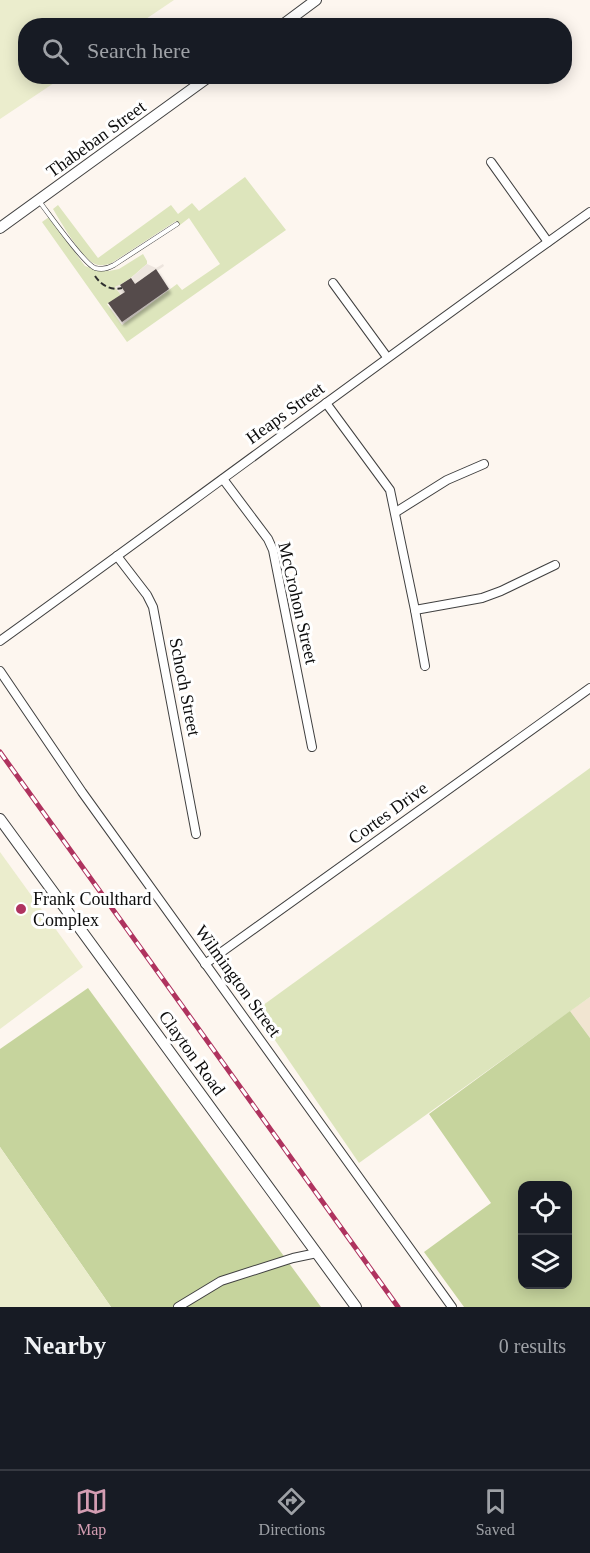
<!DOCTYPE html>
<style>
body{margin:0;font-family:Georgia,serif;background:#20242c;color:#f1f3f6}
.controls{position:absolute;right:18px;bottom:18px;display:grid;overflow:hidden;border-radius:12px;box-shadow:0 3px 15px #0003}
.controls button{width:54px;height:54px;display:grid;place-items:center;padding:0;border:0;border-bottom:2px solid #363941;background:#171b24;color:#f1f3f6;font:30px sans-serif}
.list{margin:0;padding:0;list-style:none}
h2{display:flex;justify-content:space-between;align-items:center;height:78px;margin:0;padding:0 24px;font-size:26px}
h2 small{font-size:20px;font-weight:400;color:#9ea1a6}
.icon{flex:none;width:33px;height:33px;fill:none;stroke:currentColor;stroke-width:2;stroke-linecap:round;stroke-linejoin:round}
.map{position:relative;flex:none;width:590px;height:1307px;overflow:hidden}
.search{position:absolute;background:#171b24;box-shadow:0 3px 15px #0003;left:18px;right:18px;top:18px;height:66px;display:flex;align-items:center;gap:15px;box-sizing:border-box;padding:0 21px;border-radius:24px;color:#9ea1a6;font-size:22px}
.sheet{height:162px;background:#171b24}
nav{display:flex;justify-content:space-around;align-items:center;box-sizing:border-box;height:84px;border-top:2px solid #363941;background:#171b24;font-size:16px;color:#9ea1a6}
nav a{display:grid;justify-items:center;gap:3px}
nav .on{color:#d39db2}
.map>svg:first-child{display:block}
.farmland{fill:#f1e5d1}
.green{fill:#dde5bc}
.forest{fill:#c6d49d;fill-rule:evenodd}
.pitch{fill:#ebedcd}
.plaza{fill:#ede5de}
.building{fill:#554b4b;filter:url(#shadow)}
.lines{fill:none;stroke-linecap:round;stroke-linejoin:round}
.service-casing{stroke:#404040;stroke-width:5}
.minor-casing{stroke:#404040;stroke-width:10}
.tertiary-casing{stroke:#404040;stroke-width:12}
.path{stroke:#2f2f2f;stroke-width:2;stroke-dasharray:6 3;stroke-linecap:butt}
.service{stroke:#fff;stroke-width:4}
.minor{stroke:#fff;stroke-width:8}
.tertiary{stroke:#fff;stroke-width:10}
.rail-casing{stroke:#af335f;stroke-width:5}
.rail{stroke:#fff;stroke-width:3;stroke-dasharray:9;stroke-linecap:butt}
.poi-dot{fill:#af335f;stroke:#fff;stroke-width:2}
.labels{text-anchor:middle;stroke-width:6;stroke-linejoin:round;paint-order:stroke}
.street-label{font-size:18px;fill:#0d0d0d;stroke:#fff}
.poi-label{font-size:18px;fill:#0d0d0d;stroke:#fff;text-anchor:start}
</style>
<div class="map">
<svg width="590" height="1307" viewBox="0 0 590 1307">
<defs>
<filter id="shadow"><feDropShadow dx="2.5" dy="4.5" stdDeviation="1.5" flood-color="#0004"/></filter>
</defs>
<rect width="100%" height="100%" fill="#fdf6ef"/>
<path class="farmland" d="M590 997V1038L570 1011Z"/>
<g class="green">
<path d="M245 177 286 230 127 342 42 222 49 217 85 266 96 270 109 271 119 269 143 254 147 261V264C137 272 128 282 115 287L121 295 107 304 122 325 177 284 182 290 220 264 189 218 180 225 176 221 110 264C105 265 100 266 95 264 81 258 61 222 53 209L58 205 98 258 171 205 178 214 192 203 199 211Z"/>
<path d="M590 768V997L359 1163 255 1011Z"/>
</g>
<g class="forest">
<path d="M88 988 321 1307H111L0 1147V1049Z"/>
<path d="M570 1011 590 1038V1307H464L424 1252 491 1203 429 1114ZM522 1186H568V1284H522Z"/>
</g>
<g class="pitch">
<path d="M0 0H174L137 25 26 26V76L63 77 0 119Z"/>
<path d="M0 852 83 967 0 1029Z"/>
<path d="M0 1147 111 1307H0Z"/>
</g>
<path class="plaza" d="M147 264 156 268 163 264 164 266 157 271 155 270 121 295 115 287 120 285 131 278Z"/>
<path class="building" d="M156 269 169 289 122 322 108 303 125 292 120 285 131 278 135 284Z"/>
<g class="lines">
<g class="service-casing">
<path id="service" d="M39 201C49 214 84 264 95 268 102 270 109 268 114 265L177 224"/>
</g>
<g class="minor-casing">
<g id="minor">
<path d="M491 162 548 242"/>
<path d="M333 283 387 357"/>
<path d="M326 403 390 490 415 610 425 666"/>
<path d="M223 479 268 539 273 550 312 747"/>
<path d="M396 512 447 480 484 464"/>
<path d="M117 556 147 595 153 607 196 834"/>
<path d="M415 610 482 598 501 591 555 565"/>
<path d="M0 641C197 499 392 353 590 212"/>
<path d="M0 671 82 792 452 1307"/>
<path d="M205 964 590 688"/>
<path d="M178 1307 221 1281 293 1258 317 1253"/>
</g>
</g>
<g class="tertiary-casing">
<g id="tertiary">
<path d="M281 26 316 0"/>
<path d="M0 228 210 76"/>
<path d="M0 819 356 1307"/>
</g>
</g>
<path class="path" d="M95 276C101 285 111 291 122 288"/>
<use href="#service" class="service"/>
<use href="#minor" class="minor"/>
<use href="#tertiary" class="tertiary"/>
<g class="rail-casing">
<path id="rail" d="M0 752 398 1307"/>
</g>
<use href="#rail" class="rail"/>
</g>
<circle class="poi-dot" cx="21" cy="909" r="6"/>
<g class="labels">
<g class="street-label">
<text transform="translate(96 139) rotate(-36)" y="6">Thabeban Street</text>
<text transform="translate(285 413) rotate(-36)" y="6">Heaps Street</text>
<text transform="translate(298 603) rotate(77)" y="6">McCrohon Street</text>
<text transform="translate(185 687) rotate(79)" y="6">Schoch Street</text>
<text transform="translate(388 813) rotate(-36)" y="6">Cortes Drive</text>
<text transform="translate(238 981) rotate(54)" y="6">Wilmington Street</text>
<text transform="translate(192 1053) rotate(54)" y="6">Clayton Road</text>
</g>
<g class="poi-label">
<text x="33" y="905">Frank Coulthard<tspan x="33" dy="21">Complex</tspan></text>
</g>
</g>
</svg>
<div class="controls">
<button><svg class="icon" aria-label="locate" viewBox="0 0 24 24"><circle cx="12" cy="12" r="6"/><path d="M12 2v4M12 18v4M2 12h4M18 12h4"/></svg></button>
<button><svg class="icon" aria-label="layers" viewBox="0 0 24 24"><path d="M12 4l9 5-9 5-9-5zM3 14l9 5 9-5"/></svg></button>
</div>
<div class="search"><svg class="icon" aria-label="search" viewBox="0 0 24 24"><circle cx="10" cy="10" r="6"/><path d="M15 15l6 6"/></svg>Search here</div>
</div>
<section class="sheet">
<h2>Nearby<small>0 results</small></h2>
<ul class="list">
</ul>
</section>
<nav>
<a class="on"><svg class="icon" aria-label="map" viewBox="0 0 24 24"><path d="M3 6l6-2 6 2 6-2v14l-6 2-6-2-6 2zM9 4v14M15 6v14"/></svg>Map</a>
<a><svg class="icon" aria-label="directions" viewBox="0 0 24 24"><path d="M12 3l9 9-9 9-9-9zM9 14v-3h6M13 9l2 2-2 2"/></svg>Directions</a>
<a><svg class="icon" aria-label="saved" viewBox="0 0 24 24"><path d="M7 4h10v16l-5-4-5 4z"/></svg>Saved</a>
</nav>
